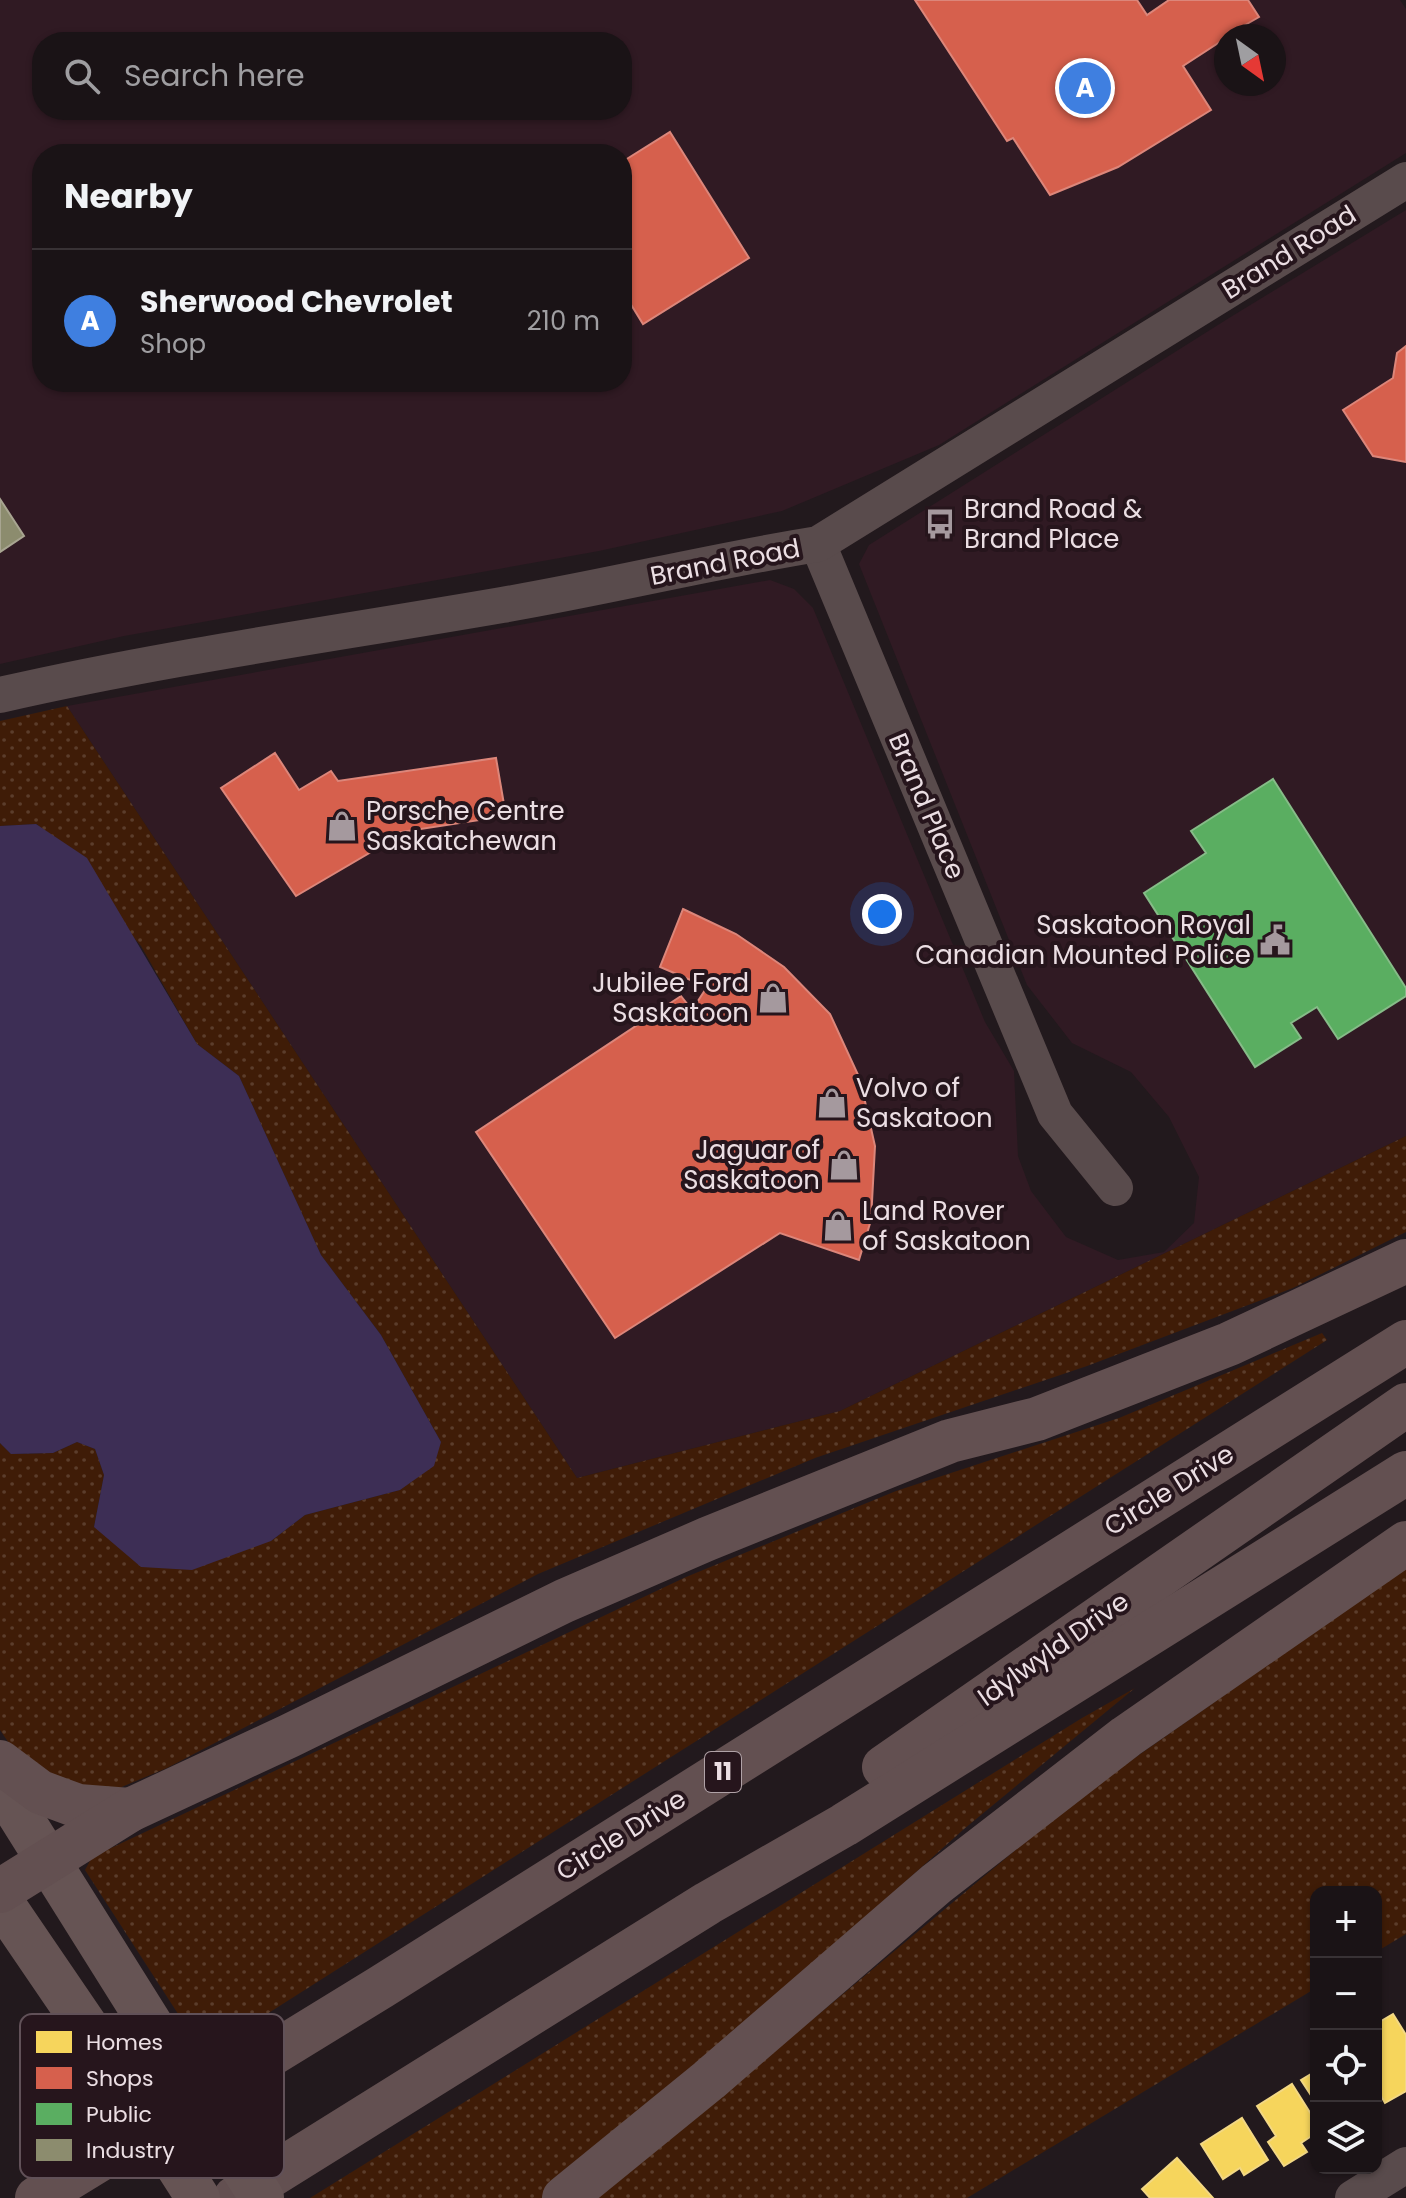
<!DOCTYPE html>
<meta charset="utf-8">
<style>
body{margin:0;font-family:Poppins,sans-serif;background:#231c1f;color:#f1f3f6}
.controls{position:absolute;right:24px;bottom:24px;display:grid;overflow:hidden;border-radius:16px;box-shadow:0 2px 6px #0004}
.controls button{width:72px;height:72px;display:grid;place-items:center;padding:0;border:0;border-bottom:2px solid #383235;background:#1a1316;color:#f1f3f6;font:40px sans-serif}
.compass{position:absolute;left:1214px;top:24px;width:72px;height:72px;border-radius:50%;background:#1a1316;box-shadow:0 2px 6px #0004;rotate:147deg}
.you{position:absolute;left:882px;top:914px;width:28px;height:28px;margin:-20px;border:6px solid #fff;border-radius:50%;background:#1a73e8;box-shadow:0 0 0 12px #1a73e833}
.badge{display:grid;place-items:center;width:52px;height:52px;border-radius:50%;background:#7c3aed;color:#fff;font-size:26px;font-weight:700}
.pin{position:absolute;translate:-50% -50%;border:4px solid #fff;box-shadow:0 2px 8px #0006}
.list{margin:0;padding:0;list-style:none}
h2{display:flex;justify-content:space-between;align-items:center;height:104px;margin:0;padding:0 32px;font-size:34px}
h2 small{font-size:26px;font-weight:400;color:#9f9ea1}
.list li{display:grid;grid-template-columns:52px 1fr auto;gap:24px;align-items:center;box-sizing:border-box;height:144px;padding:0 32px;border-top:2px solid #383235}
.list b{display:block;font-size:30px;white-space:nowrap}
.list p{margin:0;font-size:26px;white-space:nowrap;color:#9f9ea1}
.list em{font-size:26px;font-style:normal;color:#9f9ea1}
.icon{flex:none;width:44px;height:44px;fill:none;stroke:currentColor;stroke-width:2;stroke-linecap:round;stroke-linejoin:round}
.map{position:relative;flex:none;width:1406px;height:2198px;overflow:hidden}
.search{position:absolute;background:#1a1316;box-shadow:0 2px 6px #0004;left:32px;top:32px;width:600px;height:88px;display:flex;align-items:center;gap:20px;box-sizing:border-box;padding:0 28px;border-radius:32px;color:#9f9ea1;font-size:30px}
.panel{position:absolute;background:#1a1316;box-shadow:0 2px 6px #0004;left:32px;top:144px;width:600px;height:248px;border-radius:32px}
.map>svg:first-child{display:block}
.built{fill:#301a23;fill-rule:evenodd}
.grass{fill:url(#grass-dots)}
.water{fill:#3d2e55}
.homes{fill:#f6d55c;stroke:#f3d884;stroke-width:2}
.shops{fill:#d6604d;stroke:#dc867a;stroke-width:2}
.public{fill:#5aae61;stroke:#86bc88;stroke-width:2}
.industry{fill:#8c8c6e;stroke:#a8a591;stroke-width:2}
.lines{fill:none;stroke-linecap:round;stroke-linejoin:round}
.minor{stroke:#594b4c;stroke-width:36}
.major{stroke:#665454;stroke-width:44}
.highway{stroke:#635051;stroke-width:44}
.major-bridge{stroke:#665454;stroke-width:44}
.labels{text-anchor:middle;stroke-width:8;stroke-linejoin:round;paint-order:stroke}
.shield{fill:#26151c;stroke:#b0a2a7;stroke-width:2}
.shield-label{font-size:24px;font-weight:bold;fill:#ebdee3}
.street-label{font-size:26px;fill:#ebdee3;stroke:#26151c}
.poi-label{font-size:26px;fill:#ebdee3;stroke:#26151c;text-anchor:start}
.key{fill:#26151c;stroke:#615158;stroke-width:2}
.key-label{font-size:22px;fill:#ebdee3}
</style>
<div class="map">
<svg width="1406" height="2198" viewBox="0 0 1406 2198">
<defs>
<pattern id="grass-dots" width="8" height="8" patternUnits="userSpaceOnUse" patternTransform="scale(2)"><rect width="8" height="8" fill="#3f1c07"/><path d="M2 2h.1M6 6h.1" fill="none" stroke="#5b3d2b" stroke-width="1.8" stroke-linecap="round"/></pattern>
</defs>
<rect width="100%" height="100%" fill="#22191d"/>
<g class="built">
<path d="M0 0H1400L1406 9V153L939 445 782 511 599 551 124 636 0 664ZM1226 36H1274V84H1226ZM42 42H622V110H42ZM42 154H622V382H42Z"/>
<path d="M1406 210V1136L840 1411 577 1478 67 706 770 580 794 589 813 608 985 1022 1014 1071 1018 1156 1031 1191 1066 1237 1118 1260 1164 1252 1194 1223 1199 1177 1169 1117 1131 1072 1072 1043 1027 985 859 564 869 545 1229 318Z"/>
</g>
<g class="grass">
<path d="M67 706 577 1478 840 1411 1406 1136V1232L1293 1288 1087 1366 815 1458 538 1574 167 1768 112 1791 63 1787 15 1752 0 1730V1443L11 1454 53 1453 77 1442 95 1449 104 1475 94 1527 271 1541 305 1515 400 1490 441 1442 381 1335 321 1255 239 1076 197 1044 141 946 37 824 0 826V721Z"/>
<path d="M1322 1333 1327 1340 204 2054 85 1870 92 1857 686 1577 896 1491 1119 1418Z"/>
<path d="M1406 1568V1934L1376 1952V1892H1316V1988L967 2198H590L813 2019 1079 1797Z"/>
<path d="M1135 1688 964 1829 683 2081 575 2174 542 2198H310L1082 1718Z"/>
</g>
<path class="water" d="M36 824 87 858 197 1044 239 1076 321 1255 381 1335 441 1442 434 1466 400 1490 305 1515 271 1541 192 1570 141 1567 94 1527 104 1475 95 1449 77 1442 53 1453 11 1454 0 1443V826Z"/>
<g class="homes">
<path d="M1393 2014 1406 2035V2091L1385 2103 1376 2087V2024Z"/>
<path d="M1316 2071V2103L1301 2080Z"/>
<path d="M1292 2084 1316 2122V2133L1301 2143 1307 2152 1284 2166 1268 2142 1276 2136 1257 2106Z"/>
<path d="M1242 2118 1268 2160 1244 2175 1240 2168 1223 2179 1201 2144Z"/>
<path d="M1177 2158 1213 2198H1150L1142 2189Z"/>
</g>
<g class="shops">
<path d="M915 0H1137L1147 15 1169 0H1248L1259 17 1226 36V38L1183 66 1211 110 1118 167 1050 195 1013 138 1007 141Z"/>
<path d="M670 132 749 258 643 324 622 290V162Z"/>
<path d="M1406 346V462L1373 456 1343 410 1393 378 1397 353Z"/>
<path d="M275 753 299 790 331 771 338 781 496 758 506 816 368 837 371 852 296 896 221 788Z"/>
<path d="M683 909 736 934 784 967 830 1014 860 1079 875 1146 871 1220 859 1260 780 1233 615 1338 476 1132 681 996 692 1010 707 987 660 967Z"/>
</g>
<path class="public" d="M1273 779 1406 988V996L1338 1039 1317 1007 1291 1023 1301 1038 1255 1067 1144 893 1206 853 1191 831Z"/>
<path class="industry" d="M0 499 24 536 0 552Z"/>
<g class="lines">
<g class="minor">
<path d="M818 544 1055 1114 1115 1188"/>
<path d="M0 695C166 657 334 634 502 605 608 587 712 561 818 544L1406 180"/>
<path d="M1353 2198 1406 2165"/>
</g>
<g class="major">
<path d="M0 1784 163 2044"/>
<path d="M0 1900 118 2073"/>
</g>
<g class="highway">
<path d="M0 1762 40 1792 78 1806 130 1810"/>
<path d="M884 1767 1406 1405"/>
<path d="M0 1891 130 1810 289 1736 564 1601 707 1539 950 1441 1037 1419 1229 1344 1406 1261"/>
<path d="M37 2198 381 1987 1406 1342"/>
<path d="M235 2198 708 1903 844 1825 1406 1473"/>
<path d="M564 2198 709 2080 936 1884 1126 1737 1406 1543"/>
</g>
<g class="major-bridge">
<path d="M163 2044 262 2198"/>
<path d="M118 2073 198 2198"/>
</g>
</g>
<defs>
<g id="bus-bare" transform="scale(2.4)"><path d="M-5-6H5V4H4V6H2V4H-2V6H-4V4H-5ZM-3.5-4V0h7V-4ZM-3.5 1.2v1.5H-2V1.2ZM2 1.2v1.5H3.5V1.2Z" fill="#a5999e" stroke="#26151c" stroke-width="2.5" paint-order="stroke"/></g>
<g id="shop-bare" transform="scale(2.4)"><path d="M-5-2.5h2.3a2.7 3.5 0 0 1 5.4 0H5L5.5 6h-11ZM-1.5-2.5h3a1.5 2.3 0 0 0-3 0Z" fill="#a5999e" stroke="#26151c" stroke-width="2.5" paint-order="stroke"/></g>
<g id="civic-bare" transform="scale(2.4)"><path d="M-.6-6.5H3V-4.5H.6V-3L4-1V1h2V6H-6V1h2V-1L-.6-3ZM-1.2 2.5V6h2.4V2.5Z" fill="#a5999e" stroke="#26151c" stroke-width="2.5" paint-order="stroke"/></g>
</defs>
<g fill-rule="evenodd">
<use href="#bus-bare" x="940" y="524"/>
<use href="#shop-bare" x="342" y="826"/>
<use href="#civic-bare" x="1275" y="940"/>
<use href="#shop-bare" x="773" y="998"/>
<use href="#shop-bare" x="832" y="1103"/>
<use href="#shop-bare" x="844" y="1165"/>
<use href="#shop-bare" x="838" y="1226"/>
</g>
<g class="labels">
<rect class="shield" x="705" y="1752" width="36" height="40" rx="6"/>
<g class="shield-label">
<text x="723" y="1780">11</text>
</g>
<g class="street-label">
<text transform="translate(1289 252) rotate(-32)" y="9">Brand Road</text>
<text transform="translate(725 562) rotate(-11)" y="9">Brand Road</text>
<text transform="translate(927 806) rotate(67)" y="9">Brand Place</text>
<text transform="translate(1169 1490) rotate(-32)" y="9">Circle Drive</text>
<text transform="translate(1053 1649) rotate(-35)" y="9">Idylwyld Drive</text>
<text transform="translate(621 1835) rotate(-32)" y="9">Circle Drive</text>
</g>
<g class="poi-label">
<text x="964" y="518">Brand Road &amp;<tspan x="964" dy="30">Brand Place</tspan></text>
<text x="366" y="820">Porsche Centre<tspan x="366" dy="30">Saskatchewan</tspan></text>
<text x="1251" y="934" text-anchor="end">Saskatoon Royal<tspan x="1251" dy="30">Canadian Mounted Police</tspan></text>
<text x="749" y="992" text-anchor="end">Jubilee Ford<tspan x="749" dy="30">Saskatoon</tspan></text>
<text x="856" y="1097">Volvo of<tspan x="856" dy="30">Saskatoon</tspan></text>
<text x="820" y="1159" text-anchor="end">Jaguar of<tspan x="820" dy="30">Saskatoon</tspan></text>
<text x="862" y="1220">Land Rover<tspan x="862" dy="30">of Saskatoon</tspan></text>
</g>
</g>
<rect x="20" y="2014" width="264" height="164" rx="12" class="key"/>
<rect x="36" y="2031" width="36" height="22" fill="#f6d55c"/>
<rect x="36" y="2067" width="36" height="22" fill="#d6604d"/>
<rect x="36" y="2103" width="36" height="22" fill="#5aae61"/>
<rect x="36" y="2139" width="36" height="22" fill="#8c8c6e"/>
<g class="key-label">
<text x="86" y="2050">Homes</text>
<text x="86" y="2086">Shops</text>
<text x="86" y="2122">Public</text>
<text x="86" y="2158">Industry</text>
</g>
</svg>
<div class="controls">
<button>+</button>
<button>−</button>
<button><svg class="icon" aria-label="locate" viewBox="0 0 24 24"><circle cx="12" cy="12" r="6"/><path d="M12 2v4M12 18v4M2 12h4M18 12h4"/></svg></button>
<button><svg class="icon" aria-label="layers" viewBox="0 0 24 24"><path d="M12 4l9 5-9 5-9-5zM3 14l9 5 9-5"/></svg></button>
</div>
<svg class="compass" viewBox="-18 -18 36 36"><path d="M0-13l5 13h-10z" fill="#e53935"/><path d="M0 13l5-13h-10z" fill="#9f9ea1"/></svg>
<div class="you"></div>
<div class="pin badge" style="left:1085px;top:88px;background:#3f7fe0">A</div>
<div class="search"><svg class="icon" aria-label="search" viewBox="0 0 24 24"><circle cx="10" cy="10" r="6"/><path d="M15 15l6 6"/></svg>Search here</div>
<section class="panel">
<h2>Nearby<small></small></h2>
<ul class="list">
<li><span class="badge" style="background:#3f7fe0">A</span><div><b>Sherwood Chevrolet</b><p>Shop</p></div><em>210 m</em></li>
</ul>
</section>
</div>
